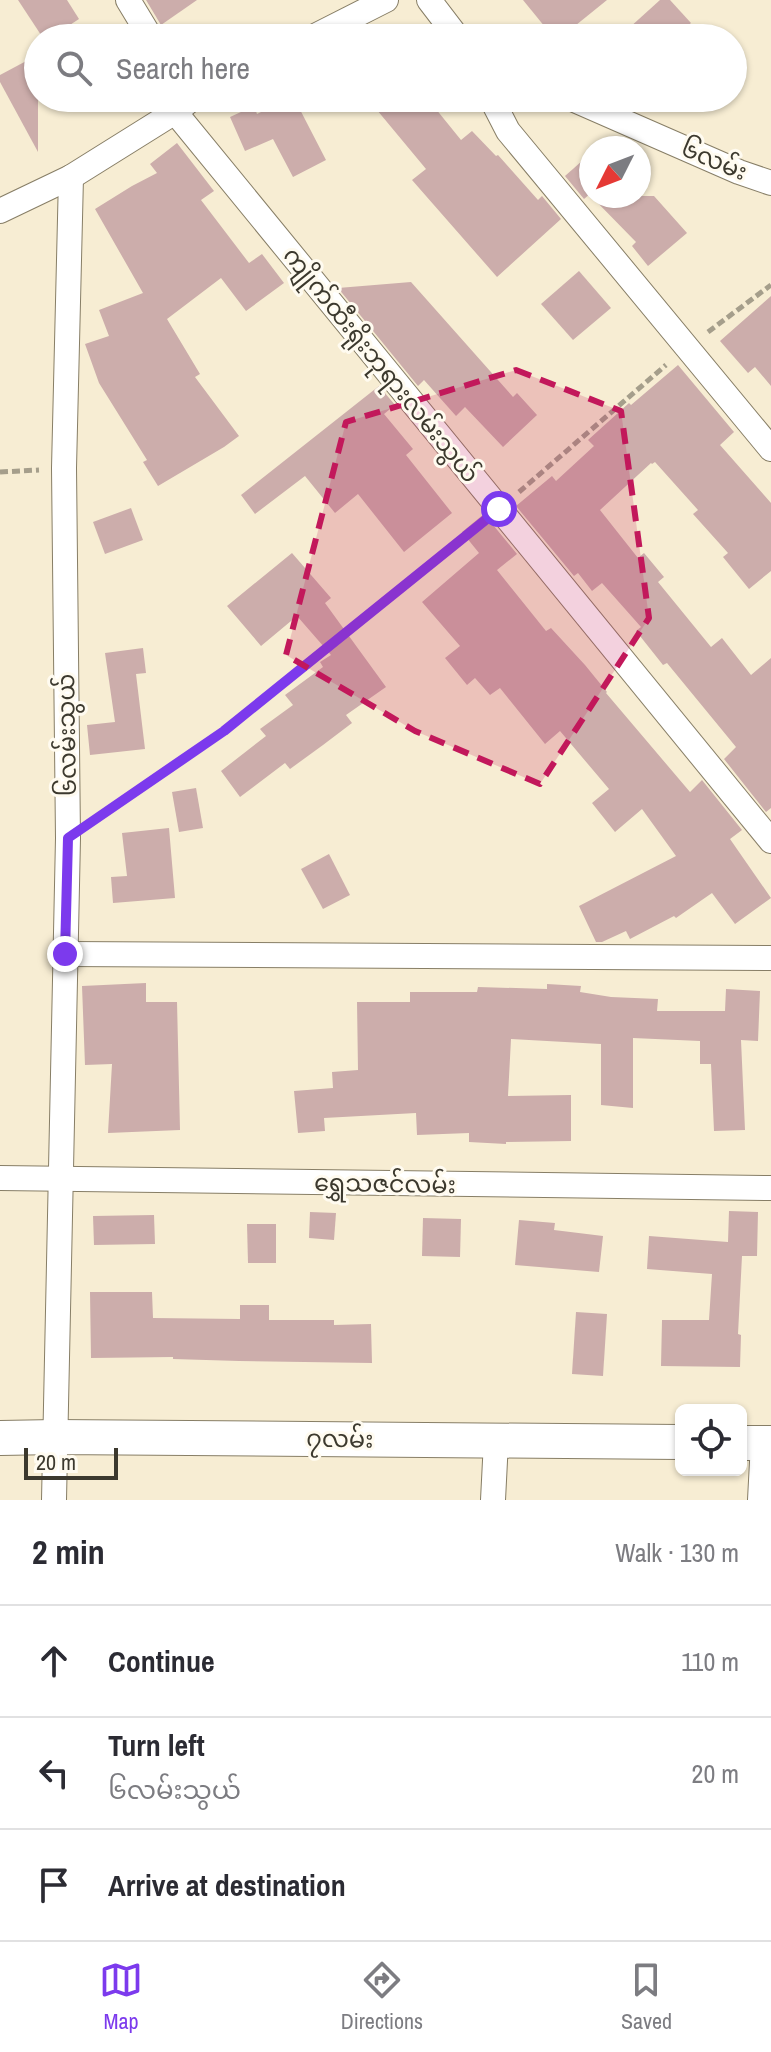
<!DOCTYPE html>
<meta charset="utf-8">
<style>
body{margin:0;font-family:"Archivo Narrow","Noto Sans Myanmar",sans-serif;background:#f7f7f7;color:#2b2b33}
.controls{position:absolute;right:24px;bottom:24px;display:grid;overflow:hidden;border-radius:12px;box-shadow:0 2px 6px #0004}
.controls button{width:72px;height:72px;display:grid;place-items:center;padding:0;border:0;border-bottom:2px solid #e1e1e2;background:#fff;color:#2b2b33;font:40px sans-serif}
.compass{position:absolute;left:579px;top:136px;width:72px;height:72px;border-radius:50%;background:#fff;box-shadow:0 2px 6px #0004;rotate:228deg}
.scale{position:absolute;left:24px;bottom:20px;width:94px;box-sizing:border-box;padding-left:8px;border:4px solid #3c392e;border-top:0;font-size:22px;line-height:28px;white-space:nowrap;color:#3c392e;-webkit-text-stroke:6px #fffbf0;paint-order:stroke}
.stop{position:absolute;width:24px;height:24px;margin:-18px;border:6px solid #7c3aed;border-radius:50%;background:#fff}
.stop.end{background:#7c3aed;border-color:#fff;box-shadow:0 2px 8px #0008}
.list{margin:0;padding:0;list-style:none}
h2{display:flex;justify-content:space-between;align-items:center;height:104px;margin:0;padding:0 32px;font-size:34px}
h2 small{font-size:26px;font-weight:400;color:#7c7c81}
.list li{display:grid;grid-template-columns:52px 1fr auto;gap:24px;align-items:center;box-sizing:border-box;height:112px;padding:0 32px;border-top:2px solid #e1e1e2}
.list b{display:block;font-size:30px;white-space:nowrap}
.list p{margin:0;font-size:26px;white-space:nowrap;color:#7c7c81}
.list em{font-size:26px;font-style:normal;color:#7c7c81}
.icon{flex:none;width:44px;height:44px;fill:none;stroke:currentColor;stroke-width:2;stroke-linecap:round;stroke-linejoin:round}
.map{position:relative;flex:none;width:771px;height:1500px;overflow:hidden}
.search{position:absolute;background:#fff;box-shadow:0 2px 6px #0004;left:24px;right:24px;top:24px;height:88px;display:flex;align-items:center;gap:20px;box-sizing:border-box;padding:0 28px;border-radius:44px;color:#7c7c81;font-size:30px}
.sheet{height:440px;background:#fff}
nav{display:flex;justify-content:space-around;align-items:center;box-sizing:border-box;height:112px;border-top:2px solid #e1e1e2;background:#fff;font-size:22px;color:#7c7c81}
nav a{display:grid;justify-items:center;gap:4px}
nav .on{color:#7c3aed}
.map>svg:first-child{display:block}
.building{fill:#ccadab}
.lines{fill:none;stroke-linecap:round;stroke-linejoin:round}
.street-casing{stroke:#877e66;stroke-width:26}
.secondary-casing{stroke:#877e66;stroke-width:36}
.path{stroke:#a59e8b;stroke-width:5;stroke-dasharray:8 4;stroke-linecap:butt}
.street{stroke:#fff;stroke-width:24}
.secondary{stroke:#fff;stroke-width:34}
.route{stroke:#7c3aed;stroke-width:10}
.marked{fill:#c2185b;fill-opacity:0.2;stroke:#c2185b;stroke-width:6;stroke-dasharray:16 10;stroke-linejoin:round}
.labels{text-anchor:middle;stroke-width:6;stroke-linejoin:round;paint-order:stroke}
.street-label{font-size:24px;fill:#3c392e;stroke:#fffbf0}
</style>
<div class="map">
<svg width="771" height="1500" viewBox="0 0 771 1500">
<rect width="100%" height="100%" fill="#f7edd3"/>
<g class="building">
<path d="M18 0H67L79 19 50 38H43Z"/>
<path d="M146 0H197L161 25Z"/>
<path d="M523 0H607L560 38H554Z"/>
<path d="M660 0H670L691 23 674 38H618Z"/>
<path d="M30 59 38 74V152L0 82V75Z"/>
<path d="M289 98H294L326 160 293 177 273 139 245 151 230 117 254 106 257 114Z"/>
<path d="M367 98H427L461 140 472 131 496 156 498 155 538 200 542 196 561 219 497 277 412 180 426 169Z"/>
<path d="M177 143 214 191 201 200 249 263 262 254 284 283 246 311 221 278 167 319 200 374 195 377 239 436 224 447 158 486 143 462 147 460 99 383 85 344 109 336 99 310 143 293 95 209 132 186 157 173 150 164Z"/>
<path d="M591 153V193L584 199 565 176Z"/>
<path d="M591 196H654L687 233 648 266 632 246 636 242Z"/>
<path d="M579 271 611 308 573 340 541 304Z"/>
<path d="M411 282 513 397 517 393 537 415 503 447 465 407 456 416 424 380 418 386 338 288Z"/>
<path d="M771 296V386L755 367 748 373 720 341Z"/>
<path d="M678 365 734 432 720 445 771 503V571L749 589 723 557 728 553 693 514 698 510 655 462 652 464 651 463 600 510 638 558 644 553 664 577 658 582 711 647 722 638 751 675 771 658V808L766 812 724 759 736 747 667 663 663 665 636 631 641 627 602 583 592 591 578 573 574 576 516 506 552 476 556 481 594 446 588 440 629 403 631 405Z"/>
<path d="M379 386 395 405 384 414 413 449 406 455 452 513 404 552 358 494 335 513 305 476 255 514 241 495Z"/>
<path d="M131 508 143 540 105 554 93 522Z"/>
<path d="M484 514 517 554 497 570 546 631 551 628 585 665 607 692 606 693 690 792 702 780 742 830 730 839 771 898 735 924 712 893 676 918 674 916 630 939 626 931 602 942H596L579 906 676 856 642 809 615 832 592 803 609 789 560 731 545 744 500 688 490 695 475 678 467 685 445 658 460 646 422 602 479 553 462 532Z"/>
<path d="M292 553 331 598 325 603 386 687 346 715 352 723 323 745 290 769 285 763 240 797 221 771 266 736 260 729 293 705 285 695 323 667 320 662 331 655 297 616 261 646 227 606Z"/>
<path d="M143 648 146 673 136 674 145 749 90 755 87 725 115 722 105 653Z"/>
<path d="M196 788 203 828 179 832 172 792Z"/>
<path d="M169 828 175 898 113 903 111 877 127 876 122 833Z"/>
<path d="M329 854 350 895 323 909 301 869Z"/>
<path d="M146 983V1002H177L180 1130 108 1133 112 1064 85 1065 82 986Z"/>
<path d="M547 984 581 986 580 992 611 997 658 999 657 1011H725L726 989 760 991 758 1041 741 1040 745 1130 714 1131 711 1064H700V1041L633 1038V1108L601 1105V1044L511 1039 508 1096 571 1095V1141L506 1142V1144L469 1142V1133L417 1135 416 1113 324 1118 325 1131 298 1133 294 1091 333 1088 332 1072 358 1070 357 1002H410V992H477L478 987 547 989Z"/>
<path d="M729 1211 758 1212 757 1256H742L738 1334 741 1335 740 1367 661 1366 662 1320H709L712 1274 647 1269 649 1236 728 1242Z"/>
<path d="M310 1212 336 1213 334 1240 309 1238Z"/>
<path d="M154 1215 155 1244 94 1245 93 1216Z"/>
<path d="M423 1218 461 1219 460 1257 422 1256Z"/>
<path d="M519 1220 555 1223 554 1230 603 1236 599 1272 515 1265Z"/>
<path d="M247 1224H276V1263H248Z"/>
<path d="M90 1292H152L153 1318 240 1319V1305H269V1320H334V1325L371 1324 372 1363 239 1361 173 1359V1357L91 1358Z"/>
<path d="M576 1312 607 1314 603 1376 572 1374Z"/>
</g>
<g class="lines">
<g class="street-casing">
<g id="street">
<path d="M128 0 151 38"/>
<path d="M429 0 458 38"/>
<path d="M311 38 386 0"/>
<path d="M491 98 508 131 771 449"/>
<path d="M570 98 739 172 771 183"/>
<path d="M175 112 771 841"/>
<path d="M0 211 71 177 175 112 193 98"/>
<path d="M65 954 771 958"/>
<path d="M0 1178 771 1188"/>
<path d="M54 1500 68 838 64 468 71 177"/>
<path d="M493 1500 496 1441"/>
<path d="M760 1500 763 1443"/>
</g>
</g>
<g class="secondary-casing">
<g id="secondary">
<path d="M0 1438 55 1437 681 1442"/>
<path d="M741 1443H771"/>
</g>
</g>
<g class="path">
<path d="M708 332 771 285"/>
<path d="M0 472 39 470"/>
<path d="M519 492 666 365"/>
<path d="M95 819 224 731 481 524"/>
</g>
<use href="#street" class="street"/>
<use href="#secondary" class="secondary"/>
</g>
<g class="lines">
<path class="route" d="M65 954 68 838 224 731 499 509"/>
</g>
<path class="marked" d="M516 370 621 411 649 618 540 784 415 731 286 655 346 422Z"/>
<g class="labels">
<g class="street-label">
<text transform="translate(714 160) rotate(23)" y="8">၆လမ်း</text>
<text transform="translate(381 365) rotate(51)" y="8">ကျိုက်ထီးရိုးဘုရားလမ်းသွယ်</text>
<text transform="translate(67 735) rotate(-91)" y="8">၆လမ်းသွယ်</text>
<text transform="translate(385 1184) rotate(1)" y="8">ရွှေသဇင်လမ်း</text>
<text transform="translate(340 1439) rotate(1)" y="8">၇လမ်း</text>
</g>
</g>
</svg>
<div class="controls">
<button><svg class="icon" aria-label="locate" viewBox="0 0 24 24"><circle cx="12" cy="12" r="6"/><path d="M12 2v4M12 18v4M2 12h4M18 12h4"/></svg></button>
</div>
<svg class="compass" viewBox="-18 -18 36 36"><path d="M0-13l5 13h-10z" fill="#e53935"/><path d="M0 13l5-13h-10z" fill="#7c7c81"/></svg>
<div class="scale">20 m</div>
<div class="stop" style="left:499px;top:509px"></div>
<div class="stop end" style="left:65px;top:954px"></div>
<div class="search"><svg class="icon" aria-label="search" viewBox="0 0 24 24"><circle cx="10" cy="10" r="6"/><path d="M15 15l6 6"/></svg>Search here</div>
</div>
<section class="sheet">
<h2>2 min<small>Walk · 130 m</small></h2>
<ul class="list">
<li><svg class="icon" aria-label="ahead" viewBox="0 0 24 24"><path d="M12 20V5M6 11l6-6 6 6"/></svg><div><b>Continue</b></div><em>110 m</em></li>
<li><svg class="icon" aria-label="left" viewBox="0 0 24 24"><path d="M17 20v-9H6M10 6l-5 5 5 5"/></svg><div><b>Turn left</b><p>၆လမ်းသွယ်</p></div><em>20 m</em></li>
<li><svg class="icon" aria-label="arrive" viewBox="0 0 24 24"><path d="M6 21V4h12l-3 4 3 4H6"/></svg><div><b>Arrive at destination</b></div></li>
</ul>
</section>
<nav>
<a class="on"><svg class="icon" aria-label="map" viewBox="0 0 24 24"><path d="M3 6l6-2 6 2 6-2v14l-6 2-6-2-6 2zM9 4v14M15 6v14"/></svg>Map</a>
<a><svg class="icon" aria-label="directions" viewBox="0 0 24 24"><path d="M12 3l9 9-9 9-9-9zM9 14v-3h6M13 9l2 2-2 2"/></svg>Directions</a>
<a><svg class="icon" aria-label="saved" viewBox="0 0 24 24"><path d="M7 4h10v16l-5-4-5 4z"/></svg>Saved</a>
</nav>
